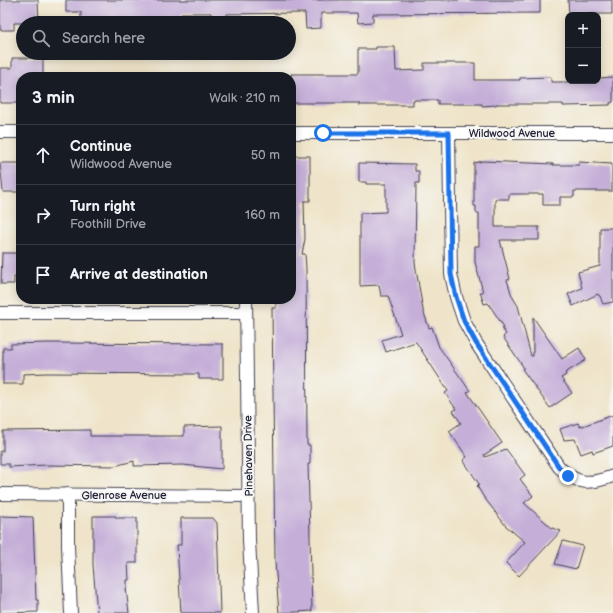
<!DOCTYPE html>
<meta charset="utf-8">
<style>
body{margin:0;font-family:"Balsamiq Sans",sans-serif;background:#242831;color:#f1f3f6}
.controls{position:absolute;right:12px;top:12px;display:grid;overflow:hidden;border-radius:8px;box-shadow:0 2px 10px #0003}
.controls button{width:36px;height:36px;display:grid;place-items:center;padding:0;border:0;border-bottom:1px solid #363941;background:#171b24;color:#f1f3f6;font:20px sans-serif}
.stop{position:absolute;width:12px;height:12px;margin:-9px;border:3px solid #1a73e8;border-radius:50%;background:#fff}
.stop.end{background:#1a73e8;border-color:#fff;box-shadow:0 1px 4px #0008}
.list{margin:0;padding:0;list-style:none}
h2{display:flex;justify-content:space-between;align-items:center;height:52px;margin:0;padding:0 16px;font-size:17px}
h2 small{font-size:13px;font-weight:400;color:#9ea1a6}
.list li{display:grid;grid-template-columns:26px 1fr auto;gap:12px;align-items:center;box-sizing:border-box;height:60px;padding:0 16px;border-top:1px solid #363941}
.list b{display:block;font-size:15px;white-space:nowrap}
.list p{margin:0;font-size:13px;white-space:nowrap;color:#9ea1a6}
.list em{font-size:13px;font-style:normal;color:#9ea1a6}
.icon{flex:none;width:22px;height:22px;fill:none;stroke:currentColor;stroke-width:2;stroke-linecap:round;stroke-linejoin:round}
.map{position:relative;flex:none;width:613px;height:613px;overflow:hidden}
.search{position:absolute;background:#171b24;box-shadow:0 2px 10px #0003;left:16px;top:16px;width:280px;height:44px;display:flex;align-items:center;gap:10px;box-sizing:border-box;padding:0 14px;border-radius:22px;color:#9ea1a6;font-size:15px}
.panel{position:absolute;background:#171b24;box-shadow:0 2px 10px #0003;left:16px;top:72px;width:280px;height:232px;border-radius:16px}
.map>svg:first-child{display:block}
.building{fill:#c5afd8}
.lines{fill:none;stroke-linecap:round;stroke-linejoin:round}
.minor-casing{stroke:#413f50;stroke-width:14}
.minor{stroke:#fff;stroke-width:12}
.route{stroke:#1a73e8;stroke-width:5}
.labels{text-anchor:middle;stroke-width:4;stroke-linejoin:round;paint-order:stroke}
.street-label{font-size:11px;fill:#22223b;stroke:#f6f6f2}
</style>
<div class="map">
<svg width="613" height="613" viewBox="0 0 613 613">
<rect width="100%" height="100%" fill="#f6f6f2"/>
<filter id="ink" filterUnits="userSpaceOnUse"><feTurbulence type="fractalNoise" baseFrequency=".025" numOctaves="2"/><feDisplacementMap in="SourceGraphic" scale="8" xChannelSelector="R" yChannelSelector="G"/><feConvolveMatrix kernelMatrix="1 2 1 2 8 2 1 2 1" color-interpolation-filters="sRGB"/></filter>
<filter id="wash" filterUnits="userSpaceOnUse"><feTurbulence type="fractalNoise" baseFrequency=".012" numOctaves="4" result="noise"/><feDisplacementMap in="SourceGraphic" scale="16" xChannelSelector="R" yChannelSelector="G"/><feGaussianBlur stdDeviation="0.9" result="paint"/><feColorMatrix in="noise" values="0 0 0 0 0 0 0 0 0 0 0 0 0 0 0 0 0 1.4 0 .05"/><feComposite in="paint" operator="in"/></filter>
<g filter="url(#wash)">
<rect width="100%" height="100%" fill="#efe4c9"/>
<g id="blocks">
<g class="building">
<path d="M0 0H38L39 23H14V30H0Z"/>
<path d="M66 0H540V13L373 14V22L358 23 357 13H321V28L306 29 305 13 227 14V20L211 21V13H182V22H169V20L113 23V19H81V12H66Z"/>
<path d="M568 0H612V14H569Z"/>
<path d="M376 47H395L396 71 424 70V63H475V80H520V78L551 77V82H576L599 81V78L613 77V102L610 103V105L563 106V104H496V105L482 106V104H438V100H413V105H359V103H292L291 74H358V49H376Z"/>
<path d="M12 58H43V77H21V103H0V68H12Z"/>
<path d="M291 156H310V201H304L305 239 302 254H305L306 269 307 445H310V464H308L312 611 279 613 275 562 272 308H276V301L291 299Z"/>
<path d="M483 161 553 164V165H579V162L612 164V191H574V197H560V205H543V194H509V199H495V227H539V240H500L510 279 507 280 512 296 518 306 531 356H533V317L562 359 579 348 586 360 565 373 566 375 561 378 572 393 550 408 522 369 524 368 503 337 506 334 502 328 504 327 488 303 484 304 480 292H483L475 262V246H479V213H476V206H474V163Z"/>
<path d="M0 163H21V192H3Z"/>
<path d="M359 163 415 164V171H419V183H416L415 263 423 310 429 328 432 327 439 347 470 391 467 392 502 443 484 455 485 457 506 449 525 475 520 479 533 496 524 503 552 528 561 531 519 576 506 563 525 542 506 526 483 496 477 486 479 484 463 460 467 457 449 431 461 423 453 411 456 409 445 393 448 391 416 342 386 352 382 340 401 334 388 296H381L379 285 360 286V213L386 212V184H366V182H359Z"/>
<path d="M600 228H613V302L603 304 600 296H599L598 294 573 306 568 294 582 288 578 272 600 266Z"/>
<path d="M2 253H21V277H14V284H1Z"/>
<path d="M48 343 223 344V379H199V374L47 373 23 374V384H3V348H11V344Z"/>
<path d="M613 415V446L593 453 592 450 581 454 575 439 564 440 560 429 578 423 580 427Z"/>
<path d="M222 426V469L183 465 134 466V461L114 466 46 465 9 467V464H0V451H3V431L90 430V436H184V427Z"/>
<path d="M0 516 33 517 36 600H38V612L0 613Z"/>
<path d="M93 516H116V518H137V563H128L129 580H127V588H126L129 613H97L93 565Z"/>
<path d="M181 518H213L217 523 220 613H181L177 545H181Z"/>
<path d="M563 541 583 546 576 569 555 564Z"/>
</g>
</g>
</g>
<g filter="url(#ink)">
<use href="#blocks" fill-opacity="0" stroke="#413f50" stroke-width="1"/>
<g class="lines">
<g class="minor-casing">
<g id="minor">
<path d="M0 132H21"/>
<path d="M291 133H613"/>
<path d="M449 133 451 274 456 297 464 321 476 343 559 467C577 485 589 485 613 476"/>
<path d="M246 299 249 540 253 613"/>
<path d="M0 313H246"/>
<path d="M0 494 248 496"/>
<path d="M68 494V546L71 613"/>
</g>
</g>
<use href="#minor" class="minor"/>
</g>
</g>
<g class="lines" filter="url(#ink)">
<path class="route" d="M323 133H449L451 274 456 297 464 321 476 343 559 467 568 476"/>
</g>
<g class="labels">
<g class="street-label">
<text x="512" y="137">Wildwood Avenue</text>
<text transform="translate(248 456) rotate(-91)" y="4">Pinehaven Drive</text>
<text x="124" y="499">Glenrose Avenue</text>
</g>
</g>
</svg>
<div class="controls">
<button>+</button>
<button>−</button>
</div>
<div class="stop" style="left:323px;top:133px"></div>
<div class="stop end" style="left:568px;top:476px"></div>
<div class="search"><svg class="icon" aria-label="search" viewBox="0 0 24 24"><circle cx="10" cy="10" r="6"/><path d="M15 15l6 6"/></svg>Search here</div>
<section class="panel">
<h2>3 min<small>Walk · 210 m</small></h2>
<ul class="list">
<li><svg class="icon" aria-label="ahead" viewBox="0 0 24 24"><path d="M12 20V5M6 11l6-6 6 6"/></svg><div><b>Continue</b><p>Wildwood Avenue</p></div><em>50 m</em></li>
<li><svg class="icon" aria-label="right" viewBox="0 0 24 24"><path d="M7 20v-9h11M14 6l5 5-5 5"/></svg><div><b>Turn right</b><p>Foothill Drive</p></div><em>160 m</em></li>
<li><svg class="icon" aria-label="arrive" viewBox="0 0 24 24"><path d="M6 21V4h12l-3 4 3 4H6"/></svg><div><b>Arrive at destination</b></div></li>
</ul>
</section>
</div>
